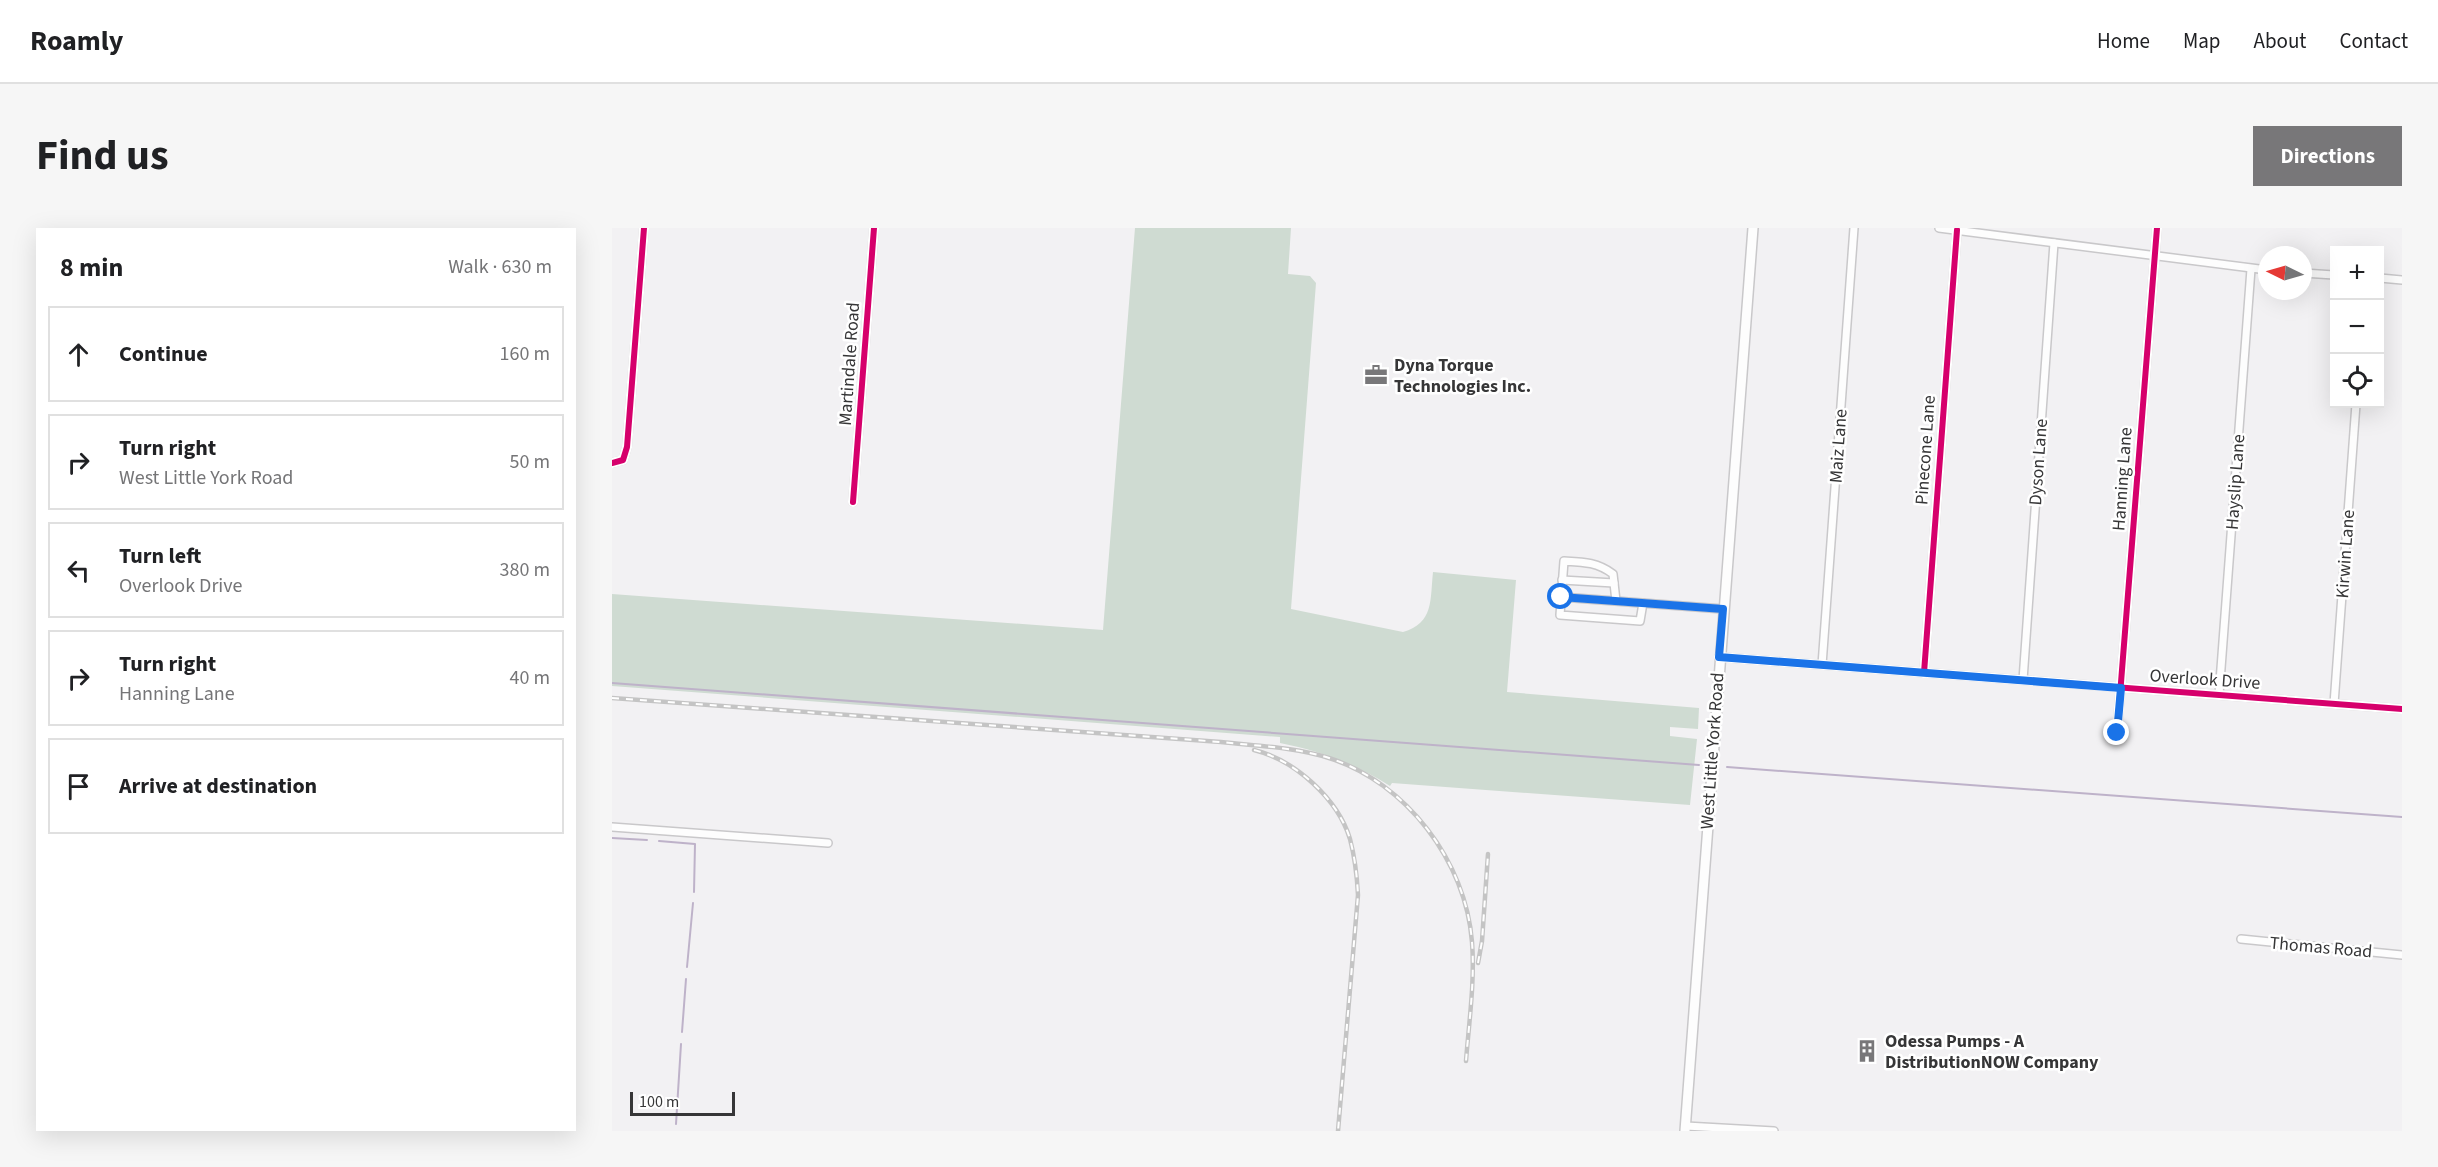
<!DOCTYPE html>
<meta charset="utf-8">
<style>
body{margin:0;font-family:"Source Sans 3",sans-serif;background:#f6f6f6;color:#202124}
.controls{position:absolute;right:18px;top:18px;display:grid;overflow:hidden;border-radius:0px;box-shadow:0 6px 24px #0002}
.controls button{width:54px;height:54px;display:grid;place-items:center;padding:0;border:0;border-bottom:2px solid #e0e0e0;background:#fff;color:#202124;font:30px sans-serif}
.compass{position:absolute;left:1646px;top:18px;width:54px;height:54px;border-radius:50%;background:#fff;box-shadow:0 6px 24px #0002;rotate:275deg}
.scale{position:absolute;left:18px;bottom:15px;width:105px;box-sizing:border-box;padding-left:6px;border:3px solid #363637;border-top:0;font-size:16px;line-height:21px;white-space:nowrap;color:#363637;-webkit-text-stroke:4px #fff;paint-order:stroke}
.stop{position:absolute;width:18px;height:18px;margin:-14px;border:4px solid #1a73e8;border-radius:50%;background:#fff}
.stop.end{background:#1a73e8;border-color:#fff;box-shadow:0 2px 6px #0008}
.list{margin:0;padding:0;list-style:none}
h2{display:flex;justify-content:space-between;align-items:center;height:78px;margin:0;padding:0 24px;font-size:26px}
h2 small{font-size:20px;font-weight:400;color:#757577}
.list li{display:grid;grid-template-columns:39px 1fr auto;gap:18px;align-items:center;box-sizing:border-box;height:96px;margin:0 12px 12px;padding:0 12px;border:2px solid #e0e0e0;border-radius:0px}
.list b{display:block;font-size:22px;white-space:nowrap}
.list p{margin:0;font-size:20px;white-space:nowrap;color:#757577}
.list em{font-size:20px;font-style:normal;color:#757577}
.icon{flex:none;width:33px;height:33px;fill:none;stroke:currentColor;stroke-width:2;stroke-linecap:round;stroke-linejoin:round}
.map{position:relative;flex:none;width:1790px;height:903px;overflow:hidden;border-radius:0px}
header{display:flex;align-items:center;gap:36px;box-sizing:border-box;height:84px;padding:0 30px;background:#fff;border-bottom:2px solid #e0e0e0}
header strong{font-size:28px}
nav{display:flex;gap:33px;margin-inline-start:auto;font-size:21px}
.intro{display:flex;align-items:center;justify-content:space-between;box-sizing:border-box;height:144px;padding:0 36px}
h1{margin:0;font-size:42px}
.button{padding:15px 27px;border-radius:0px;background:#787779;color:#fff;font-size:21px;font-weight:700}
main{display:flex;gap:36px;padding:0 36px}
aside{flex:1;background:#fff;border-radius:0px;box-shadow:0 6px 24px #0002}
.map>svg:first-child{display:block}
.green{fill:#cfdbd2}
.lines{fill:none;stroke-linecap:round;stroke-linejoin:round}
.stream{stroke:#beb2c9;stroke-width:2}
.street-casing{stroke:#c9c8ca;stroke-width:10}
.secondary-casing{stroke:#c9c8ca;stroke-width:12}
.street{stroke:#fdfdfd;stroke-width:7}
.secondary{stroke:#fdfdfd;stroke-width:9}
.rail-casing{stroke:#c4c4c4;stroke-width:4.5}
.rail{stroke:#fff;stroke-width:2;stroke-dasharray:7;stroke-linecap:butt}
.cycleway-casing{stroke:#fff;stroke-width:10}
.cycleway{stroke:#d6006c;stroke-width:6}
.route{stroke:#1a73e8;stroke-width:8}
.labels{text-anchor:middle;stroke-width:5;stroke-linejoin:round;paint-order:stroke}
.street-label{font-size:18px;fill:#363637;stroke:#fff}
.poi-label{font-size:18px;font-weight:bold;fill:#363637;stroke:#fff;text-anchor:start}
</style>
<header>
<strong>Roamly</strong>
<nav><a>Home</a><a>Map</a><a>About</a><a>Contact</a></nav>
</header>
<div class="intro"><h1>Find us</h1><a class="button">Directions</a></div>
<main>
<aside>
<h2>8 min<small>Walk · 630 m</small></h2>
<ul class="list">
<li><svg class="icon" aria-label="ahead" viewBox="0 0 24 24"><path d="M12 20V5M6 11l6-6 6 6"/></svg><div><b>Continue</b></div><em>160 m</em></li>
<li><svg class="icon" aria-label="right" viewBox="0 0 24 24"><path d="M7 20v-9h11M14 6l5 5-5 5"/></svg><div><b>Turn right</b><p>West Little York Road</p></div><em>50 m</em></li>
<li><svg class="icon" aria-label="left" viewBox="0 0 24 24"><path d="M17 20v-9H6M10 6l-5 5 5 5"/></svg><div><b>Turn left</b><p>Overlook Drive</p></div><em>380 m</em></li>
<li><svg class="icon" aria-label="right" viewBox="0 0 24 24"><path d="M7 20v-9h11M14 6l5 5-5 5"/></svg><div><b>Turn right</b><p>Hanning Lane</p></div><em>40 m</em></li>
<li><svg class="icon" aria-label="arrive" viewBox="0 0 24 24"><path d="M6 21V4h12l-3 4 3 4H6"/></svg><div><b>Arrive at destination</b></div></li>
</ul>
</aside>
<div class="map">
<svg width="1790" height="903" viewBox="0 0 1790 903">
<rect width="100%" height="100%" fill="#f2f1f3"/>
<path class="green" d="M523 0H679L676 46 698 48 704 55 679 381 791 404C822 395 818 372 821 344L904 352 895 464 1087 480 1086 501 1058 499V508L1085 511 1078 577 780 555 778 558C743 536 709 523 668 515V509L0 458V366L491 402Z"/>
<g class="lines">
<g class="stream">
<path d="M0 455 1087 537"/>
<path d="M1115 539 1790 589"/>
<path d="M0 610 35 612"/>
<path d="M47 613 83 616 82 664"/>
<path d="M75 739 81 675"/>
<path d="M70 804 74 751"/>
<path d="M64 896 69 816"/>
</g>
<g class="street-casing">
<g id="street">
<path d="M1327 0 1655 42"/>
<path d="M1691 45 1722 47"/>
<path d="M1768 50 1790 52"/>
<path d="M0 235 11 232 15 219 32 0"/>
<path d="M241 274 262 0"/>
<path d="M950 352 1002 355"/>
<path d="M949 369 1111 381"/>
<path d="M1004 373 1001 346C985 334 971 334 952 333L948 387 1028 393 1031 375"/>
<path d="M1107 429 1790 481"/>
<path d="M1210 437 1242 0"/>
<path d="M1312 445 1345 2"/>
<path d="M1411 452 1442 15"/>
<path d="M1607 467 1639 41"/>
<path d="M1722 476 1744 176"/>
<path d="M1505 505 1545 0"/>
<path d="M0 599 216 615"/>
<path d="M1629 711 1790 727"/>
<path d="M1074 898 1162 903"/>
</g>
</g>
<g class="secondary-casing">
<path id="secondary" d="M1073 903 1141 0"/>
</g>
<use href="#street" class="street"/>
<use href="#secondary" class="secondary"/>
<g class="rail-casing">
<g id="rail">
<path d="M0 470 609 514C645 518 682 519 717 530 795 555 854 634 860 714 863 753 857 794 854 833"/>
<path d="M642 522C683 532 726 571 738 611 743 630 745 648 746 667L726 903"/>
<path d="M866 735 870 713 876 626"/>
</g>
</g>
<use href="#rail" class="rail"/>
<g class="cycleway-casing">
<g id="cycleway">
<path d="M0 235 11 232 15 219 32 0"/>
<path d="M241 274 262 0"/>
<path d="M1107 429 1790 481"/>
<path d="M1312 445 1345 2"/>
<path d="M1505 505 1545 0"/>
</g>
</g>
<use href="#cycleway" class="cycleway"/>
</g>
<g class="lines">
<path class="route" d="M949 369 1111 381 1107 429 1509 460 1505 505"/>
</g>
<defs>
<g id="office-bare" transform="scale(1.8)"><path d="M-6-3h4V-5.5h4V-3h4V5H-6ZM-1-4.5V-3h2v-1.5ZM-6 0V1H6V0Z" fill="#787779" stroke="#fff" stroke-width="2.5" paint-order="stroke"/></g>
<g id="building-bare" transform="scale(1.8)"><path d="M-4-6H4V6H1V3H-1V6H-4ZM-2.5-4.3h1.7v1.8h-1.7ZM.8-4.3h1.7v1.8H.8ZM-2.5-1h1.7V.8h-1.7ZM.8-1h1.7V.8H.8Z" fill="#787779" stroke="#fff" stroke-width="2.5" paint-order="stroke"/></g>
</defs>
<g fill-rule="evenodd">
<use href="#office-bare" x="764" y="147"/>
<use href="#building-bare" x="1255" y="823"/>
</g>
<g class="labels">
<g class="street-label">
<text transform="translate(237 136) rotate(-86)" y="6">Martindale Road</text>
<text transform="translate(1226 218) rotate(-86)" y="6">Maiz Lane</text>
<text transform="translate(1313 222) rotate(-86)" y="6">Pinecone Lane</text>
<text transform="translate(1426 234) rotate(-86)" y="6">Dyson Lane</text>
<text transform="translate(1510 251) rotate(-86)" y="6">Hanning Lane</text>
<text transform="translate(1623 254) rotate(-86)" y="6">Hayslip Lane</text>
<text transform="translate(1733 326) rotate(-86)" y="6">Kirwin Lane</text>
<text transform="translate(1593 451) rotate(4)" y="6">Overlook Drive</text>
<text transform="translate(1100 523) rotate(-86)" y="6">West Little York Road</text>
<text transform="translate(1709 719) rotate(5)" y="6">Thomas Road</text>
</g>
<g class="poi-label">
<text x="782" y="143">Dyna Torque<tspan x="782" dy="21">Technologies Inc.</tspan></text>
<text x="1273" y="819">Odessa Pumps - A<tspan x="1273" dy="21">DistributionNOW Company</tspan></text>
</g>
</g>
</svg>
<div class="controls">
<button>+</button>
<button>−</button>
<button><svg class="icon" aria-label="locate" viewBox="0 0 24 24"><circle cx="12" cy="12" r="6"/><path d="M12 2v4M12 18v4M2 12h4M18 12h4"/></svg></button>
</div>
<svg class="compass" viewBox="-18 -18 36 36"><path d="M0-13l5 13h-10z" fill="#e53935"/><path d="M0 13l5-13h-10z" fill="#757577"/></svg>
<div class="scale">100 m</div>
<div class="stop" style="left:949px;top:369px"></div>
<div class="stop end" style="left:1505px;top:505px"></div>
</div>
</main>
